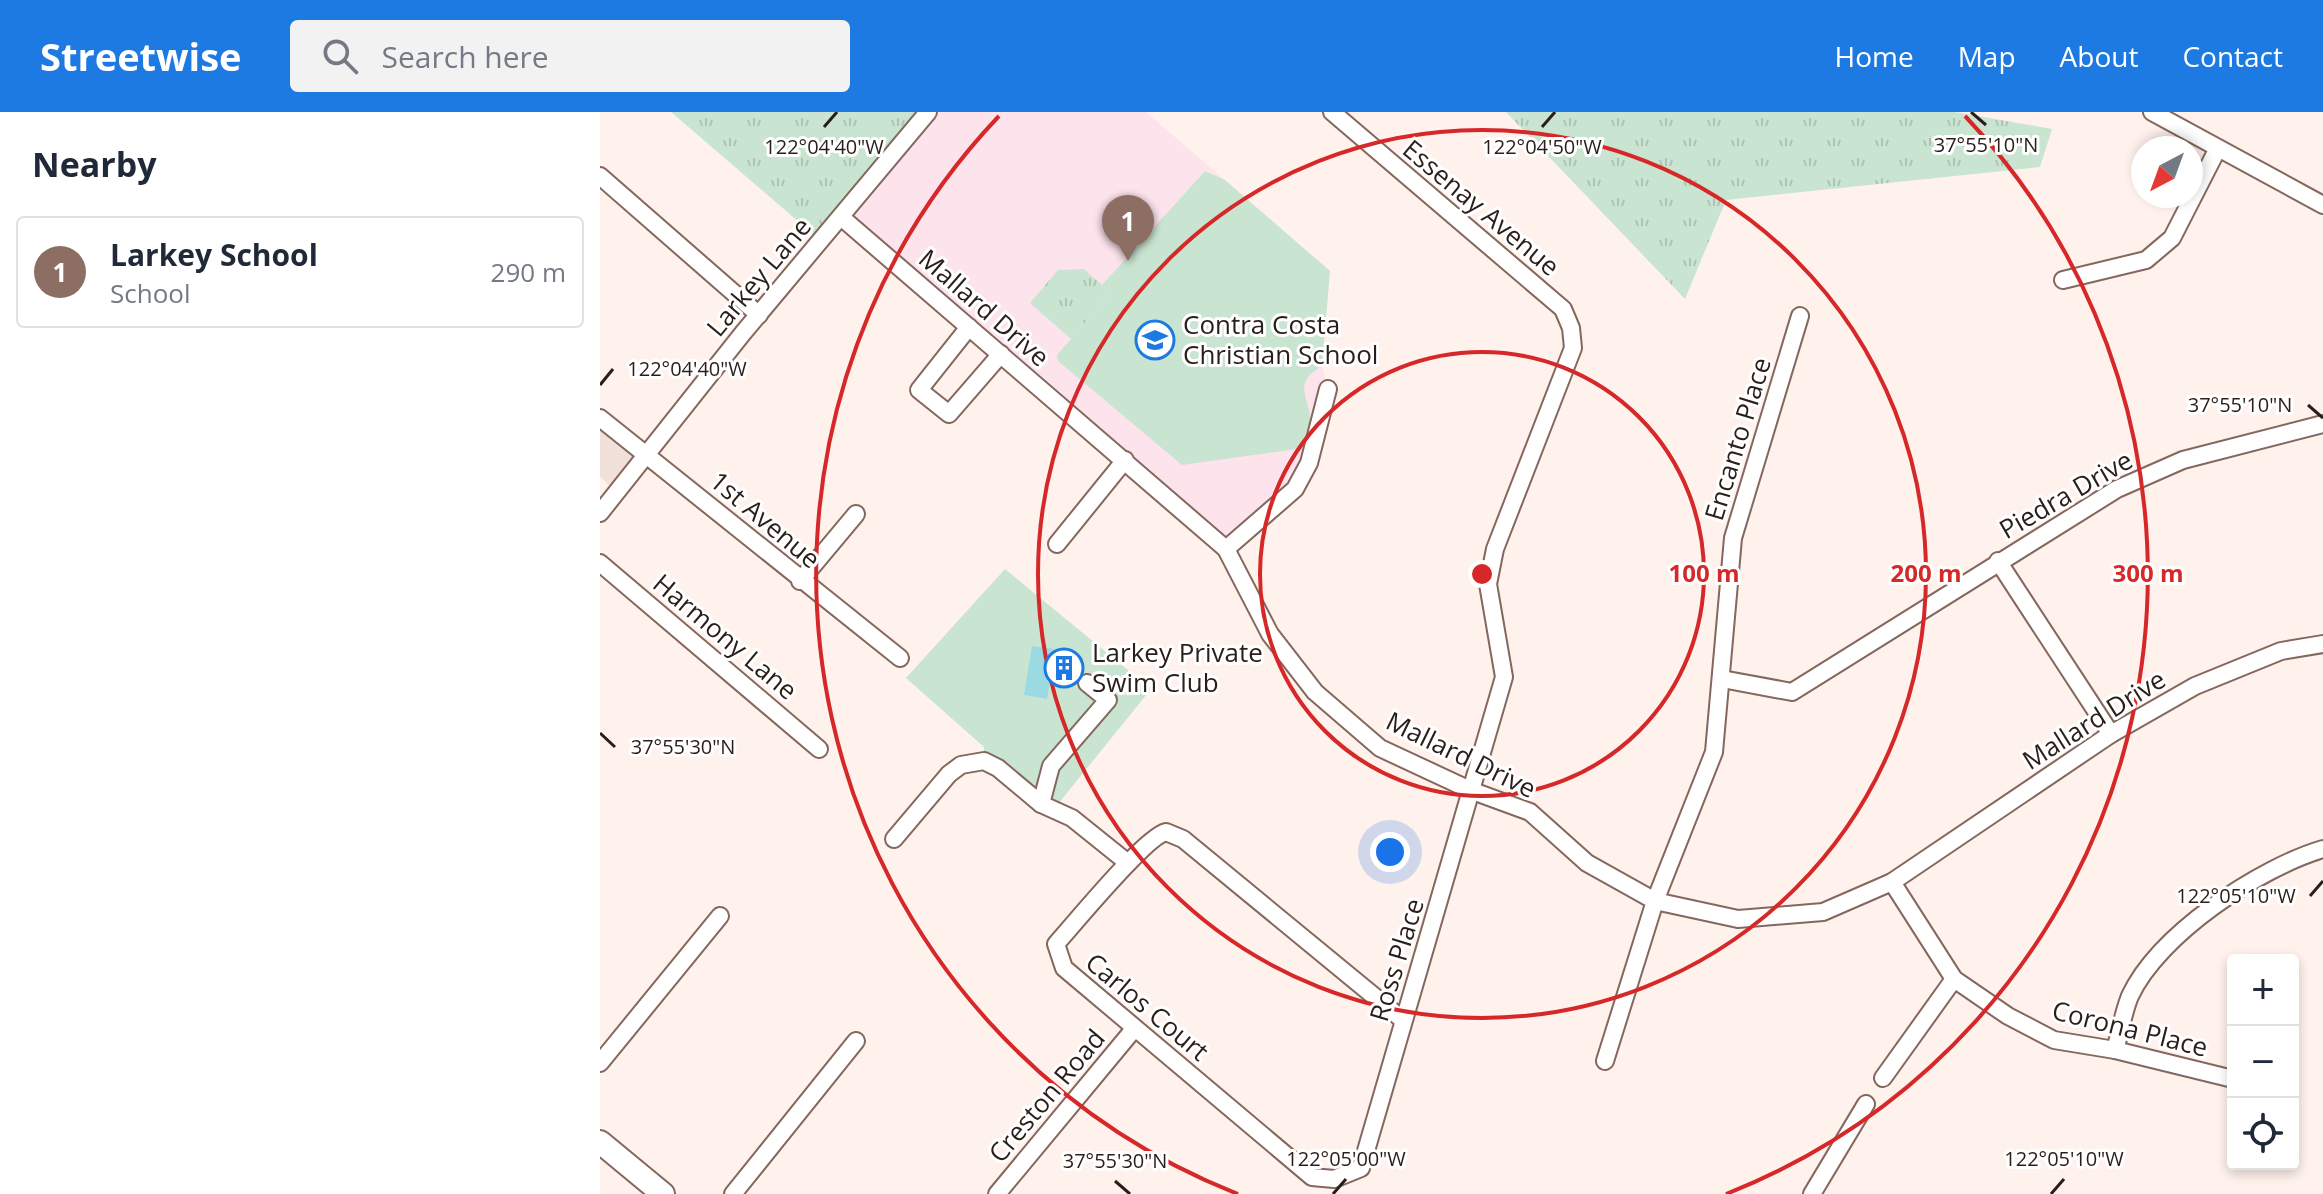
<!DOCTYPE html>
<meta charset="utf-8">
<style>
body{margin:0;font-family:"Open Sans",sans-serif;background:#f2f2f3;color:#1f2937}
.controls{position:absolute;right:24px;bottom:24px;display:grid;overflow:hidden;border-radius:8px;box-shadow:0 4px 12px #0003}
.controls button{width:72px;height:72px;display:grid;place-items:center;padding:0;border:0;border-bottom:2px solid #e0e1e3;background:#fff;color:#1f2937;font:40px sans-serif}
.compass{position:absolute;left:1531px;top:24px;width:72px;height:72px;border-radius:50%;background:#fff;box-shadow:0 4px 12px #0003;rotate:221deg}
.you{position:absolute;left:790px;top:740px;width:28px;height:28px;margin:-20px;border:6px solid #fff;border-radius:50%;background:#1a73e8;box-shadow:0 0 0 12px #1a73e833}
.badge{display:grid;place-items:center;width:52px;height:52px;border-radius:50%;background:#1e7ae3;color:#fff;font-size:26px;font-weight:700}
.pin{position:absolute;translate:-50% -66px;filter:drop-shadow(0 2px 4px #0008)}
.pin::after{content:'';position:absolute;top:42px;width:28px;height:24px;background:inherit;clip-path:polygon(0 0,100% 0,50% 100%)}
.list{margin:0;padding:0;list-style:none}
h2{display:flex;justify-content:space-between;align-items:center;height:104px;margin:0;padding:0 32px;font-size:34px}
h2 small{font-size:26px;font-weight:400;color:#747a83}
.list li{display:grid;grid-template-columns:52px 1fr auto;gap:24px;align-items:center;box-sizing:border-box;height:112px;margin:0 16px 16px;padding:0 16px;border:2px solid #e0e1e3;border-radius:8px}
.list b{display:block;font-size:30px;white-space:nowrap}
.list p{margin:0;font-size:26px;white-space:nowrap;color:#747a83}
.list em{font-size:26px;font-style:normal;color:#747a83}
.icon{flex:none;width:44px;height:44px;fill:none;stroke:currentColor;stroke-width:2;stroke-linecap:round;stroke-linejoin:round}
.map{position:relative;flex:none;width:1723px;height:1082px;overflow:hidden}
header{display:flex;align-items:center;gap:48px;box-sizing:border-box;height:112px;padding:0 40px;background:#1e7ae3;color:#fff}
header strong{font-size:38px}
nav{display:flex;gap:44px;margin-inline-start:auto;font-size:28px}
.search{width:560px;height:72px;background:#f2f2f3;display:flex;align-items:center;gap:20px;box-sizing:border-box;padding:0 28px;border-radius:8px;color:#747a83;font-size:30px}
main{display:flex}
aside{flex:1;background:#fff}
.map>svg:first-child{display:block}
.built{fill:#f2e1db}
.education{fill:#fce3ec}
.grass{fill:url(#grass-tufts)}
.pitch{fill:#c9e5d2}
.water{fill:#9bdae3}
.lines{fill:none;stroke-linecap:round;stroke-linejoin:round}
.minor-casing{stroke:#84675d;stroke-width:20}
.major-casing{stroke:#84675d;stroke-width:26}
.minor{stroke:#fff;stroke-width:16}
.major{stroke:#fff;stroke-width:22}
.ticks{fill:none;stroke:#2a1e1a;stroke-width:3}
.ring{fill:none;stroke:#d62828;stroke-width:4}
.labels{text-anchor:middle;stroke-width:6;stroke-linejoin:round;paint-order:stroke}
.street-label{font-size:26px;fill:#2a1e1a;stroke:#fff}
.poi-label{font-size:26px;fill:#2a1e1a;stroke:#fff;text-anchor:start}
.ticks-label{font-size:20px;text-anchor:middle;fill:#2a1e1a;stroke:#fff;stroke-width:6;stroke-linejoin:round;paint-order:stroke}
.centre{fill:#d62828;stroke:#fff;stroke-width:4}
.ring-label{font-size:24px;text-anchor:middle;font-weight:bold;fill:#d62828;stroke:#fff;stroke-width:6;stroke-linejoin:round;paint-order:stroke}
</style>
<header>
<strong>Streetwise</strong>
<div class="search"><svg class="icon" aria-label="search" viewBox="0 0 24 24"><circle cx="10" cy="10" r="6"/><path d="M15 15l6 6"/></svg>Search here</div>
<nav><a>Home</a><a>Map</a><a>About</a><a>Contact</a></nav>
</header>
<main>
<aside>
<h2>Nearby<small></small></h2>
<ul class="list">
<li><span class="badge" style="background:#8d6e63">1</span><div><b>Larkey School</b><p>School</p></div><em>290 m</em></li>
</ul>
</aside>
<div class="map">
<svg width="1723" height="1082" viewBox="0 0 1723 1082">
<defs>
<pattern id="grass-tufts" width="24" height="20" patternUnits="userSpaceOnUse" patternTransform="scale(2)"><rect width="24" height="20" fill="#c9e5d2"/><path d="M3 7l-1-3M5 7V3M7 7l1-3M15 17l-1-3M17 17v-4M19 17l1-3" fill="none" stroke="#adc4b4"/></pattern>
</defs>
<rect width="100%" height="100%" fill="#fff1ec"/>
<path class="built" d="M0 307 47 345 17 380 0 365Z"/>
<path class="education" d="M328 0H546L730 159 722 254 728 277 695 377 626 437 241 105Z"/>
<g class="grass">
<path d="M71 0H328L221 129Z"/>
<path d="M906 0H1355L1452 17 1440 55 1126 88 1085 187Z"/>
<path d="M484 157 511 181 471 227 430 191 458 158Z"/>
</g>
<g class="pitch">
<path d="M605 59 625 68 730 159 722 254C690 273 711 284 710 310 709 319 706 328 705 336L582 353 458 249 457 243 511 181 502 173Z"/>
<path d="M405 457 551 577 454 697 384 649V635L306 566Z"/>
</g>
<path class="water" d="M432 534 455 537 447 587 424 583Z"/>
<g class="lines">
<g class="minor-casing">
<g id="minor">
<path d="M732 0 963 197 971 216 973 236 895 437 888 472 904 565 761 1056 734 1067 712 1065 464 856 456 832C475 811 545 725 566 720L583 727 803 908"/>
<path d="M1552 0 1723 93"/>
<path d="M0 64 159 203"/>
<path d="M241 105 626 437 670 522 715 580 780 636 870 678 930 700 987 751 1055 789 1138 807 1223 800 1292 770 1511 622 1595 574 1681 539 1723 532"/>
<path d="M1463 168 1546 148 1572 126 1617 38"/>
<path d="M369 215 319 278 349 302 401 242"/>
<path d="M0 306 300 546"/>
<path d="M0 401 143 221 328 0"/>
<path d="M457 432 525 348"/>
<path d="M626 437 695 377 709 351 728 277"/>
<path d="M1398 449 1511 622"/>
<path d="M0 451 219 637"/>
<path d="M200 469 256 402"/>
<path d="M1122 567 1192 580 1517 377 1583 348 1723 312"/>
<path d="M441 692 451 654 508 588 487 571"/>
<path d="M294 727 349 662 361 653 384 649 398 656 441 692 472 706 528 751"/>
<path d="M1292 770 1354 867 1408 904 1454 928 1515 938 1633 967"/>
<path d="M1515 938C1520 921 1523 901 1530 884 1559 822 1659 756 1723 737"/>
<path d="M1005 949 1055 789 1114 640 1133 426 1200 204"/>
<path d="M0 951 120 804"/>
<path d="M1283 966 1354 867"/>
<path d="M133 1082 256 929"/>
<path d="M397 1082 534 917"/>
<path d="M1212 1082 1266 992"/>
</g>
</g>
<g class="major-casing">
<path id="major" d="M0 1030 63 1082"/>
</g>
<use href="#minor" class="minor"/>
<use href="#major" class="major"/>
</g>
<path class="ticks" d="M1371 0 1386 13M224 15 237 0M942 15 955 0M0 273 13 257M1708 293 1723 306M0 621 15 635M1710 784 1723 769M515 1069 530 1082M733 1082 746 1067M1451 1082 1464 1067"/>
<g class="ring">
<circle cx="882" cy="462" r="222"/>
<circle cx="882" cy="462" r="444"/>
<path d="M638 1082A666 666 0 0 1 399 4M1365 4A666 666 0 0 1 1126 1082"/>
</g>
<defs>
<g id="school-ring" transform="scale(2)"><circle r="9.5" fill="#fff" stroke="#1e7ae3" stroke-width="1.5"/><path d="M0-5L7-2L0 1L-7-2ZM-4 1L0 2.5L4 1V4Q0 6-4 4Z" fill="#1e7ae3"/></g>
<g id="building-ring" transform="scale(2)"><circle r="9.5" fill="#fff" stroke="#1e7ae3" stroke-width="1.5"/><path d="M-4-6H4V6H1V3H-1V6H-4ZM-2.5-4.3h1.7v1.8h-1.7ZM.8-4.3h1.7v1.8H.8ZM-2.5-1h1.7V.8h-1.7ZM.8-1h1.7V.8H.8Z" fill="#1e7ae3"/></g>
</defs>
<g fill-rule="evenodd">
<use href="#school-ring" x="555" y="228"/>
<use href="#building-ring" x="464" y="556"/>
</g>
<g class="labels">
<g class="street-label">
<text transform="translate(881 96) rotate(40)" y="9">Essenay Avenue</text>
<text transform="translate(159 165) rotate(-50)" y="9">Larkey Lane</text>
<text transform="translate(384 196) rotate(41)" y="9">Mallard Drive</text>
<text transform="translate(1138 327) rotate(-73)" y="9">Encanto Place</text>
<text transform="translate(1466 383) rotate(-30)" y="9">Piedra Drive</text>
<text transform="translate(165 408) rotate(40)" y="9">1st Avenue</text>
<text transform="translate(125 525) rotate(40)" y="9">Harmony Lane</text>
<text transform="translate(1494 608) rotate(-32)" y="9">Mallard Drive</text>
<text transform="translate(861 643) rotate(26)" y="9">Mallard Drive</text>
<text transform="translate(797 848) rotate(-73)" y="9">Ross Place</text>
<text transform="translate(547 895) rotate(40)" y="9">Carlos Court</text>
<text transform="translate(1530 917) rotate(14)" y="9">Corona Place</text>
<text transform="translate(447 984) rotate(-50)" y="9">Creston Road</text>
</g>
<g class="poi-label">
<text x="583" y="222">Contra Costa<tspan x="583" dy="30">Christian School</tspan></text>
<text x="492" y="550">Larkey Private<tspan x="492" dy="30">Swim Club</tspan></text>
</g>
</g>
<g class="ticks-label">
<text x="1386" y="40">37°55'10"N</text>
<text x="224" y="42">122°04'40"W</text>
<text x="942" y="42">122°04'50"W</text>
<text x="87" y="264">122°04'40"W</text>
<text x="1640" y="300">37°55'10"N</text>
<text x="83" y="642">37°55'30"N</text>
<text x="1636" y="791">122°05'10"W</text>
<text x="746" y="1054">122°05'00"W</text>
<text x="1464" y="1054">122°05'10"W</text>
<text x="515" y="1056">37°55'30"N</text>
</g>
<circle cx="882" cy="462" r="12" class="centre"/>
<g class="ring-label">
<text x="1104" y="470">100 m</text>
<text x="1326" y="470">200 m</text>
<text x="1548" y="470">300 m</text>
</g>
</svg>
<div class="controls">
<button>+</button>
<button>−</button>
<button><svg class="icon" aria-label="locate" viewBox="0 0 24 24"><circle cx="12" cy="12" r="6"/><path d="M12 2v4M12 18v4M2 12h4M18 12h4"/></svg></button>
</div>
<svg class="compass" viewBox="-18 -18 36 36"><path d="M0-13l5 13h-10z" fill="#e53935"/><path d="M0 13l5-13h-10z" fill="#747a83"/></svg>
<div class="you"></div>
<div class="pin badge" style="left:528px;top:149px;background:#8d6e63">1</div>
</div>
</main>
